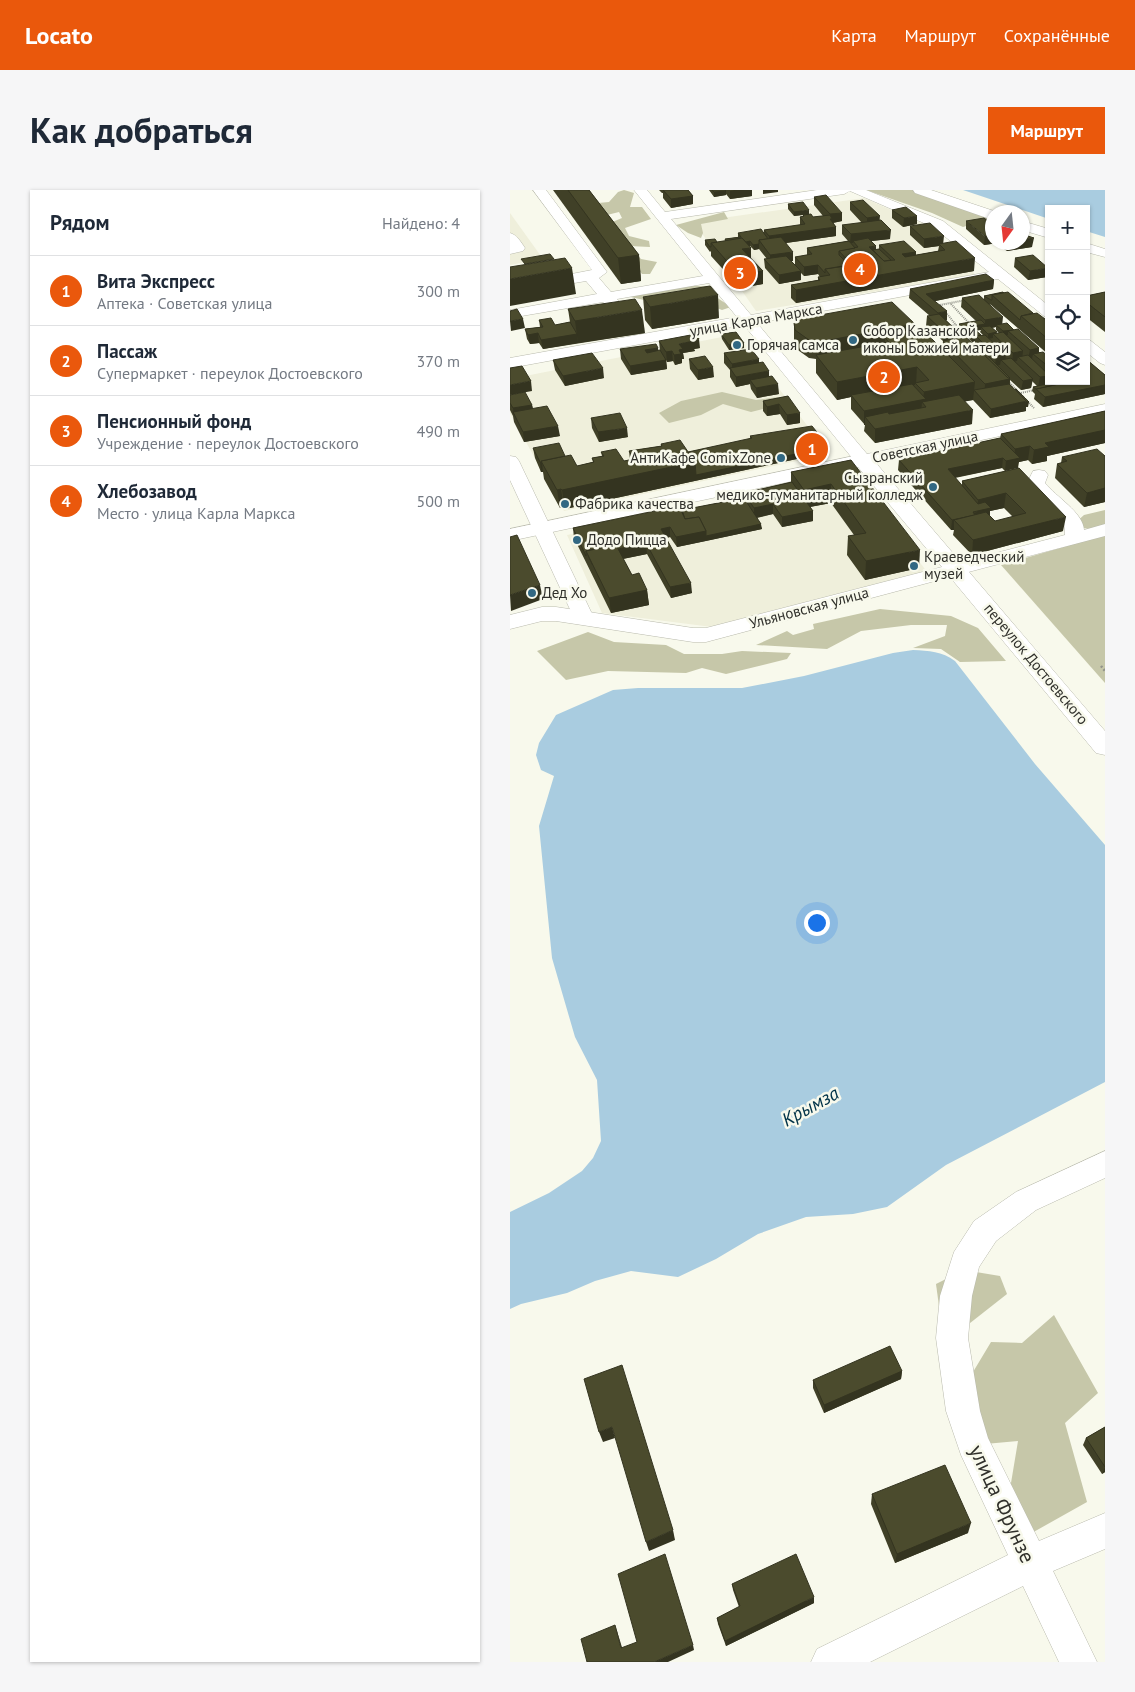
<!DOCTYPE html>
<html lang="ru">
<meta charset="utf-8">
<style>
body{margin:0;font-family:"PT Sans",sans-serif;background:#f6f6f7;color:#1f2937}
.controls{position:absolute;right:15px;top:15px;display:grid;overflow:hidden;border-radius:0px;box-shadow:0 1px 4px #0004}
.controls button{width:45px;height:45px;display:grid;place-items:center;padding:0;border:0;border-bottom:1px solid #e0e1e3;background:#fff;color:#1f2937;font:25px sans-serif}
.compass{position:absolute;left:475px;top:15px;width:45px;height:45px;border-radius:50%;background:#fff;box-shadow:0 1px 4px #0004;rotate:195deg}
.you{position:absolute;left:306px;top:732px;width:18px;height:18px;margin:-12px;border:4px solid #fff;border-radius:50%;background:#1a73e8;box-shadow:0 0 0 8px #1a73e833}
.badge{display:grid;place-items:center;width:32px;height:32px;border-radius:50%;background:#ea580c;color:#fff;font-size:16px;font-weight:700}
.pin{position:absolute;translate:-50% -50%;border:2px solid #fff;box-shadow:0 1px 5px #0006}
.list{margin:0;padding:0;list-style:none}
h2{display:flex;justify-content:space-between;align-items:center;height:65px;margin:0;padding:0 20px;font-size:21px}
h2 small{font-size:16px;font-weight:400;color:#747a83}
.list li{display:grid;grid-template-columns:32px 1fr auto;gap:15px;align-items:center;box-sizing:border-box;height:70px;padding:0 20px;border-top:1px solid #e0e1e3}
.list b{display:block;font-size:19px;white-space:nowrap}
.list p{margin:0;font-size:16px;white-space:nowrap;color:#747a83}
.list em{font-size:16px;font-style:normal;color:#747a83}
.icon{flex:none;width:28px;height:28px;fill:none;stroke:currentColor;stroke-width:2;stroke-linecap:round;stroke-linejoin:round}
.map{position:relative;flex:none;width:595px;height:1472px;overflow:hidden;border-radius:0px}
header{display:flex;align-items:center;gap:30px;box-sizing:border-box;height:70px;padding:0 25px;background:#ea580c;color:#fff}
header strong{font-size:24px}
nav{display:flex;gap:28px;margin-inline-start:auto;font-size:18px}
.intro{display:flex;align-items:center;justify-content:space-between;box-sizing:border-box;height:120px;padding:0 30px}
h1{margin:0;font-size:35px}
.button{padding:12px 22px;border-radius:0px;background:#ea580c;color:#fff;font-size:18px;font-weight:700}
main{display:flex;gap:30px;padding:0 30px}
aside{flex:1;background:#fff;border-radius:0px;box-shadow:0 1px 4px #0004}
.map>svg:first-child{display:block}
.built{fill:#efefdb}
.green{fill:#c6c7a9}
.water{fill:#a9cce0}
.lines{fill:none;stroke-linecap:round;stroke-linejoin:round}
.minor-casing{stroke:#b9baad;stroke-width:1}
.major-casing{stroke:#b9baad;stroke-width:1}
.path-far1{stroke:#92938a;stroke-width:2;stroke-dasharray:1 1;stroke-linecap:butt}
.path{stroke:#92938a;stroke-width:2.5;stroke-dasharray:2 2;stroke-linecap:butt}
.minor{fill:#fff;fill-rule:evenodd}
.major{fill:#fff;fill-rule:evenodd}
.wall{fill:#404027;fill-rule:evenodd}
.shaded-wall{fill:#343420}
.building{fill:#4b4b2d;stroke:#343420}
.poi-dot{fill:#326883;stroke:#f8f9ec;stroke-width:2}
.labels{text-anchor:middle;stroke-width:5;stroke-linejoin:round;paint-order:stroke}
.far-street-label{font-size:15px;fill:#30302b;stroke:#f8f9ec}
.far-poi-label{font-size:15px;fill:#30302b;stroke:#f8f9ec;text-anchor:start}
.water-label{font-size:19px;font-style:italic;fill:#013348;stroke:#f8f9ec}
.near-street-label{font-size:21px;fill:#30302b;stroke:#f8f9ec}
</style>
<header>
<strong>Locato</strong>
<nav><a>Карта</a><a>Маршрут</a><a>Сохранённые</a></nav>
</header>
<div class="intro"><h1>Как добраться</h1><a class="button">Маршрут</a></div>
<main>
<aside>
<h2>Рядом<small>Найдено: 4</small></h2>
<ul class="list">
<li><span class="badge">1</span><div><b>Вита Экспресс</b><p>Аптека · Советская улица</p></div><em>300 m</em></li>
<li><span class="badge">2</span><div><b>Пассаж</b><p>Супермаркет · переулок Достоевского</p></div><em>370 m</em></li>
<li><span class="badge">3</span><div><b>Пенсионный фонд</b><p>Учреждение · переулок Достоевского</p></div><em>490 m</em></li>
<li><span class="badge">4</span><div><b>Хлебозавод</b><p>Место · улица Карла Маркса</p></div><em>500 m</em></li>
</ul>
</aside>
<div class="map">
<svg width="595" height="1472" viewBox="0 0 595 1472">
<rect width="100%" height="100%" fill="#f8f9ec"/>
<g class="built">
<path d="M354 8 413 34 466 85 246 121 184 32Z"/>
<path d="M0 23 33 69 0 75Z"/>
<path d="M227 144 319 264 54 321 0 223V189Z"/>
<path d="M343 289 419 384 202 437 92 423 57 345Z"/>
</g>
<g class="green">
<path d="M114 0 124 3 120 17H132L141 29 115 38 119 46 139 51 140 57 119 56 131 69 147 72 140 84H132L93 36 112 28 109 22 89 27 77 14 99 12 108 2Z"/>
<path d="M356 0H403L482 27V31L479 29 453 37 422 23Z"/>
<path d="M214 22 218 29 191 34 193 43 191 48 178 43 166 35Z"/>
<path d="M169 96H202L203 105 221 117 212 120 189 111 134 110 116 106Z"/>
<path d="M212 202 246 210 268 207 274 214 241 222 213 214 191 225 159 233 149 223 171 211Z"/>
<path d="M595 320V337C584 340 574 340 564 334L574 325Z"/>
<path d="M595 345V493L491 375Z"/>
<path d="M370 419 441 426 468 438 496 471 450 472 431 459 403 458 435 446 437 435H401L351 441 317 459 246 455 277 441 283 445 304 439 303 434Z"/>
<path d="M78 442 104 452 156 455 174 464H212L232 461 281 463 277 469 216 484 192 478 176 483 98 481 56 490 27 461Z"/>
<path d="M454 1080 490 1086 497 1104 455 1137 431 1131 426 1094Z"/>
<path d="M544 1125 588 1203 555 1233 577 1312 520 1344 500 1299 508 1251 475 1254 463 1182 481 1152 512 1153Z"/>
</g>
<g class="water">
<path d="M453 0H595V47L576 41V19H539V29Z"/>
<path d="M403 460C419 461 432 461 445 471L525 574 595 655V892L436 975 377 1017 343 1024 296 1027 248 1044 206 1069 168 1087 121 1081 85 1091 57 1103 11 1114 0 1119V1022L39 1003 72 981 83 968 91 951 87 890 65 847 42 768 29 636 44 586 31 580 26 565 29 553 46 525 103 500 128 498H232L294 486 383 463Z"/>
</g>
<g class="lines">
<g class="minor-casing">
<g id="minor">
<path d="M23 0H36L97 82 89 88 101 102 193 86 124 0H137L155 22 307 0H356L433 31 539 116V127L534 126 488 89 247 133 357 264 595 214V224L353 275 347 274 234 135 0 178V168L227 127 199 93 107 109 113 118 111 121C102 123 99 119 93 112L0 128V120L87 104 76 91 0 104V96L82 80ZM340 1 423 37 479 82 241 125 161 29 334 4Z"/>
<path d="M403 0H421L487 22H482V29L477 28 405 3Z"/>
<path d="M512 31 539 39V48L512 40Z"/>
<path d="M0 43C7 45 11 52 15 58L13 61 0 64Z"/>
<path d="M576 53 595 59V67L576 62Z"/>
<path d="M576 149 581 151 595 162V175L590 173 576 162Z"/>
<path d="M0 266 6 267 9 271 84 428 81 432 74 434 67 432 64 428 0 290Z"/>
<path d="M529 280 535 281 538 285 535 293C546 307 573 322 574 340L595 334V346L447 385 440 383 437 379 440 375 555 345 554 331 533 313 517 293 523 281Z"/>
<path d="M595 961V988L526 1020 486 1051 469 1077 462 1106 458 1148 470 1221 478 1248 529 1351 595 1323V1359L543 1381 587 1472H549L513 1396 360 1472H301L307 1459 498 1365 451 1265 436 1221 426 1148 430 1106 444 1062 464 1031 506 1002Z"/>
</g>
</g>
<g class="major-casing">
<path id="major" d="M353 264 360 266 595 541V565L586 563 440 387 196 452H183L46 431H32L0 439V425L32 417H46L183 438H196L432 377 348 277 0 351V339Z"/>
</g>
<g class="path-far1">
<path d="M441 114 459 133"/>
<path d="M455 150 440 136 446 135 430 115 456 110"/>
<path d="M497 190 524 218"/>
<path d="M511 203 524 200"/>
</g>
<path class="path" d="M591 476 595 481"/>
<use href="#minor" class="minor"/>
<use href="#major" class="major"/>
</g>
<g class="wall">
<path d="M43 0H79L129 65 131 91 111 94Z"/>
<path d="M149 0H178L183 6V14L161 18 153 8V3H152Z"/>
<path d="M199 0H242V6L220 9 216 4V5L204 7Z"/>
<path d="M304 7 332 23V31L323 33 326 37V46L276 53 283 71H281L285 75V67L297 65V58L338 51 332 44V35L352 33 340 20V12L370 30 380 49 361 51 366 60 369 59V55L406 62V65L428 61 429 56 414 58 400 45V36L433 53 464 81 286 113 281 108V95L308 90V87H310L308 84 294 86 291 83V90L269 94 255 78 254 69H257L249 59 244 60 240 56H239L241 69 253 81V94L230 98 201 66V61L200 62 195 55V50L207 52 215 51V49L228 47V43H254V40L290 35V27L293 26V25L284 26 278 19V14L299 24 303 27 313 26 304 15Z"/>
<path d="M382 20 407 34 393 37 382 28Z"/>
<path d="M456 31 482 52H512L522 57 497 61 488 55V53L474 55 456 39Z"/>
<path d="M505 68 537 87 518 90 504 77Z"/>
<path d="M484 90 483 99 425 111 436 130 446 140 445 148 465 156V151L462 152 455 145V142L453 143 449 139V134L466 131 451 117 452 108 474 109V106L493 102 523 123 539 132V165L481 115 479 114 492 134 504 140 529 158V162L539 167 538 194 544 193 542 191H557L558 192 576 191V169L595 185V204L533 217 524 209 525 204 522 201 523 197 527 196 522 191 521 198 511 200 500 190V194L518 217H516V221L480 228 463 210 455 211 462 234 365 253 354 241 355 235 341 219V207L327 210 306 183V169L299 168 285 158 284 150V133L405 134 404 142 432 159 433 151 416 136 417 126H420L399 108 400 99ZM486 137V140L489 143H487L482 138ZM466 140H471L470 142 473 145H471Z"/>
<path d="M595 102V142L576 127V106Z"/>
<path d="M133 107 209 128 142 139 135 130Z"/>
<path d="M58 119 135 143 33 159 29 153 20 154 17 149 15 139 30 137 29 130 45 135 60 132Z"/>
<path d="M211 144 234 158 219 160 212 149Z"/>
<path d="M149 151 190 158 184 159 185 161 173 163 174 169H172V173L165 175 163 171 157 172 156 170 157 179 121 185 111 169 110 159 148 158V161H150Z"/>
<path d="M214 163 249 173 259 186 269 204 247 208 241 199 240 194 226 197 220 187V180L214 173Z"/>
<path d="M179 169 204 187 188 190 180 179Z"/>
<path d="M43 170 94 188 55 196 45 180Z"/>
<path d="M0 205 22 215 23 219 50 246 14 252 4 232 3 226 0 220Z"/>
<path d="M278 206 290 233 277 235 270 224 257 226 253 221V211Z"/>
<path d="M595 221V253L537 266V271L522 274 518 270 509 272 495 281 492 278 445 288 452 296V291L509 278 553 341 462 365 443 345 444 340H441L388 280 389 270 490 248 491 244ZM494 318 503 327 485 331 480 326V321Z"/>
<path d="M81 228 118 247 89 252 82 238Z"/>
<path d="M240 246 319 262 55 319 54 317 50 318 34 289 33 282H31L25 268 23 258 55 266 67 276 83 272 82 268 92 266 91 262 114 271 120 270 119 261 151 256V254L178 262 240 249Z"/>
<path d="M595 266V312L574 317 545 288 547 274 551 273 552 267Z"/>
<path d="M341 270 409 378 355 390 337 365 338 346 344 345 321 313 300 317 303 321V331L272 337 263 324 247 328 252 339 167 357 160 347 156 348 182 403 161 408 137 364 113 369 122 385 137 400 139 415 101 423 64 348 63 338 172 320 234 308V303L281 292V282Z"/>
<path d="M392 1181 391 1189 314 1223 303 1198V1190Z"/>
<path d="M595 1237V1282L592 1284 573 1255 576 1248Z"/>
<path d="M362 1304 458 1343 385 1373 361 1314Z"/>
<path d="M222 1394 304 1413 216 1456 208 1434 207 1428 229 1417 223 1400Z"/>
</g>
<g class="shaded-wall">
<path d="M225 0H242V6L220 9V1Z"/>
<path d="M253 0H268V2L253 4Z"/>
<path d="M216 1V5L204 7V2Z"/>
<path d="M183 6V14L161 18V9Z"/>
<path d="M299 20V24L284 26V22Z"/>
<path d="M332 23V31L322 33 326 37V46L261 55 259 53V46L320 38V24Z"/>
<path d="M370 26 369 35 357 37V28Z"/>
<path d="M407 26V34L393 37 394 28Z"/>
<path d="M381 40 380 49 344 53 343 51V53H340L341 44Z"/>
<path d="M482 45V52L488 53 474 55 475 46Z"/>
<path d="M434 46 433 55 429 54V56L414 58V49Z"/>
<path d="M524 48 522 57 497 61 498 52H512V50Z"/>
<path d="M240 51V56L219 59V54Z"/>
<path d="M249 54V59L244 60 243 55Z"/>
<path d="M366 56V67L359 57Z"/>
<path d="M241 58V70L232 59Z"/>
<path d="M283 62V71L260 74V65Z"/>
<path d="M406 62 405 75 392 64Z"/>
<path d="M129 65 131 91 111 94 108 68Z"/>
<path d="M465 68 464 81 286 113V100Z"/>
<path d="M308 75V84L294 86V77Z"/>
<path d="M62 78 66 104 0 116V89Z"/>
<path d="M538 78 537 87 518 90 520 81Z"/>
<path d="M253 81V94L230 98 229 85Z"/>
<path d="M291 81V90L269 94V85Z"/>
<path d="M484 90 483 99 416 113V104Z"/>
<path d="M208 105 209 128 142 139 140 117Z"/>
<path d="M132 120 135 143 68 153 65 131Z"/>
<path d="M437 121V130L427 132 428 123Z"/>
<path d="M493 127 492 136 486 135V137L473 139 471 137V140L457 142 455 140V142L453 143V138L475 134V130Z"/>
<path d="M13 129 15 138 1 141 0 131Z"/>
<path d="M405 134 404 151 379 152 375 148V157L309 169V152Z"/>
<path d="M446 140 445 149 433 152 434 142Z"/>
<path d="M493 141H498V145L493 146Z"/>
<path d="M487 142 483 144V148L478 149V144Z"/>
<path d="M28 143 29 153 20 154 18 145Z"/>
<path d="M67 144 68 153 33 159 31 150Z"/>
<path d="M466 146 465 151 462 152V147Z"/>
<path d="M189 149 190 158 184 159 185 161 173 163 174 169H172V173L165 175 164 165 169 160V154Z"/>
<path d="M234 153V158L219 160V155Z"/>
<path d="M148 158 149 167 136 169 135 160Z"/>
<path d="M529 158 528 168 523 164 522 169H518L520 160Z"/>
<path d="M162 161 163 171 157 172 156 162Z"/>
<path d="M513 161 512 170 508 167 507 171 502 172 503 163Z"/>
<path d="M496 164 495 174 491 170 490 175 485 176 486 166Z"/>
<path d="M249 169V178L222 181V174Z"/>
<path d="M156 170 157 179 121 185 120 176Z"/>
<path d="M203 177 204 187 188 190V180Z"/>
<path d="M407 177 406 194 405 193V195L342 207 341 205V207L327 210V192Z"/>
<path d="M93 178 94 188 55 196 53 186Z"/>
<path d="M259 181V191L240 190V194L226 197V187Z"/>
<path d="M539 186 538 195 528 197 530 187Z"/>
<path d="M500 188 499 197 474 208 475 194Z"/>
<path d="M523 189 521 198 511 200 513 191Z"/>
<path d="M21 191 22 201 0 205V195Z"/>
<path d="M465 192 463 210 416 219V217L412 212 411 224 355 227V235H354V221L413 209 414 202Z"/>
<path d="M268 194 269 204 247 208 246 198Z"/>
<path d="M595 195V204L533 217 535 207Z"/>
<path d="M517 211 519 212 518 217H516V221L480 228 481 219Z"/>
<path d="M269 214 270 224 257 226V217Z"/>
<path d="M22 215 24 224 4 225 3 218Z"/>
<path d="M463 220 462 234 365 253V239Z"/>
<path d="M290 223V233L277 235V225Z"/>
<path d="M48 236 50 246 14 252 13 242Z"/>
<path d="M117 238 118 247 89 252 88 242Z"/>
<path d="M595 240V253L537 266V271L522 274 524 260 535 253Z"/>
<path d="M520 256 518 270 509 272 508 278 495 281 496 271 504 269 505 259Z"/>
<path d="M319 257V262L55 319 52 300 185 272Z"/>
<path d="M493 268 492 278 437 289 438 279Z"/>
<path d="M30 272H32L33 282H31Z"/>
<path d="M321 294V313L294 318V300Z"/>
<path d="M595 298V312L574 317 577 303Z"/>
<path d="M51 299 54 317 50 318 47 300Z"/>
<path d="M496 303 494 318 480 321V329L444 330V340H441L442 330 467 322 468 310Z"/>
<path d="M263 314V324L244 328V318Z"/>
<path d="M303 321V331L272 337V327Z"/>
<path d="M556 327 553 341 462 365 463 350Z"/>
<path d="M251 334 252 339 196 351V346Z"/>
<path d="M160 337V347L151 349V339Z"/>
<path d="M196 341V351L167 357 166 347Z"/>
<path d="M136 353 137 364 82 375 78 366Z"/>
<path d="M410 360 409 378 355 390 356 371Z"/>
<path d="M181 393 182 403 161 408 160 397Z"/>
<path d="M30 395 33 409 1 421 0 405Z"/>
<path d="M137 400 139 415 101 423 99 408Z"/>
<path d="M392 1181 391 1189 314 1223V1215Z"/>
<path d="M102 1237 105 1248 93 1252 89 1242Z"/>
<path d="M595 1277V1282L592 1284Z"/>
<path d="M461 1333 458 1343 385 1373 387 1364Z"/>
<path d="M163 1340 165 1350 139 1361 136 1352Z"/>
<path d="M304 1407V1413L216 1456 215 1451Z"/>
<path d="M105 1435 107 1441 114 1464 111 1458Z"/>
<path d="M183 1455 184 1460 158 1472H144Z"/>
</g>
<g class="building">
<path d="M58 0H79L129 65 108 68Z"/>
<path d="M153 0H178L183 6 161 9Z"/>
<path d="M202 0H215L216 1 204 2Z"/>
<path d="M316 5 332 23 320 24 304 7Z"/>
<path d="M353 10 370 26 357 28 340 12Z"/>
<path d="M293 12 299 20 284 22 278 14Z"/>
<path d="M396 17 407 26 394 28 382 20Z"/>
<path d="M301 24 303 27 320 25 322 29H320L326 37 259 46 254 40 295 34 290 27 294 26 293 25Z"/>
<path d="M474 28 482 34V45L475 46 456 31Z"/>
<path d="M371 30 381 40 341 44 332 35Z"/>
<path d="M420 33 434 46 414 49 400 36Z"/>
<path d="M251 39 258 49 249 50V54L243 55 240 51 236 52 232 48 216 51 215 49 231 47 228 43Z"/>
<path d="M512 44 524 48 512 50Z"/>
<path d="M271 47 283 62 260 65 249 50Z"/>
<path d="M232 48 241 58 232 59 253 81 229 85 201 53Z"/>
<path d="M358 48 366 56 359 57 374 71 385 70 369 55 394 51 406 62 392 64 395 67 435 60 429 54 446 51 465 68 286 100 281 95 310 90 308 87 320 85 315 79 342 75 329 61 348 57 343 51Z"/>
<path d="M205 49 207 52 201 53V57H200L195 50Z"/>
<path d="M339 51 345 58 329 61V65L339 75 315 79V83L308 75 294 77 285 67 302 64 297 58Z"/>
<path d="M369 59 381 70 374 71 363 60Z"/>
<path d="M40 64 44 69 15 74 11 69Z"/>
<path d="M523 65 538 78 520 81 505 68Z"/>
<path d="M276 66 291 81 269 85 254 69Z"/>
<path d="M55 68 62 78 0 89V77Z"/>
<path d="M476 84 484 90 416 104 437 121 428 123 400 99Z"/>
<path d="M200 96 208 105 140 117 133 107Z"/>
<path d="M493 102 494 103 482 105V110H481L474 106Z"/>
<path d="M498 102 523 123 511 126 510 130 482 105Z"/>
<path d="M595 102V127L576 112V106Z"/>
<path d="M469 105 493 127 475 130 452 108Z"/>
<path d="M125 109 132 120 65 131 58 119Z"/>
<path d="M382 112 405 134 309 152 299 150 285 140 284 133 288 129Z"/>
<path d="M7 119 13 129 0 131V121Z"/>
<path d="M527 123 539 132V150L511 126Z"/>
<path d="M429 124 446 140 434 142 417 126Z"/>
<path d="M41 128 45 135 60 132 67 144 31 150 28 143 18 145 15 139 33 137 29 130Z"/>
<path d="M471 130 475 134 453 138 449 134Z"/>
<path d="M497 133 504 140 493 141 486 135Z"/>
<path d="M480 136 487 142 478 144 471 137Z"/>
<path d="M464 139 471 145 462 147 455 140Z"/>
<path d="M508 139 529 158 520 160 498 141Z"/>
<path d="M414 141 465 192 414 202 405 193 419 190 407 177 327 192 306 165 379 152 375 148Z"/>
<path d="M226 142 234 153 219 155 211 144Z"/>
<path d="M493 142 513 161 503 163 483 144Z"/>
<path d="M186 144 189 149 183 150 184 151 169 154 173 159 169 160 171 164 164 165 162 161 156 162 149 151Z"/>
<path d="M475 145 496 164 486 166 466 146Z"/>
<path d="M455 146 500 189 475 194 433 151Z"/>
<path d="M146 154 148 158 135 160 137 163 150 160 156 170 120 176 110 159Z"/>
<path d="M468 156 500 188H498L466 157Z"/>
<path d="M241 159 249 169 222 174 214 163Z"/>
<path d="M533 162 539 167V177L523 164Z"/>
<path d="M82 163 93 178 53 186 43 170Z"/>
<path d="M518 165 539 185V186L530 187 508 167Z"/>
<path d="M195 166 203 177 188 180 179 169Z"/>
<path d="M501 168 523 189 513 191 491 170Z"/>
<path d="M576 169 595 185V195L535 207 526 199 562 191H576V188H578L576 187Z"/>
<path d="M253 172 259 181 226 187 220 178Z"/>
<path d="M12 176 21 191 0 195V178Z"/>
<path d="M262 186 268 194 246 198 240 190Z"/>
<path d="M550 191H557L558 192 526 199 523 197Z"/>
<path d="M402 194 416 209 354 221 341 205Z"/>
<path d="M499 194 517 211 481 219 464 200Z"/>
<path d="M505 199H506L519 212H517Z"/>
<path d="M15 202 22 215 3 218 0 213V205Z"/>
<path d="M449 205 463 220 365 239 355 227 378 222 379 224 416 217 412 212Z"/>
<path d="M278 206 290 223 277 225 269 214 257 217 253 211Z"/>
<path d="M37 216 48 236 13 242 3 222Z"/>
<path d="M595 221V240L535 253 539 257 524 260 520 256 505 259 491 244Z"/>
<path d="M110 223 117 238 88 242 81 228Z"/>
<path d="M302 236 319 257 186 285 185 272 178 262 242 248 240 246Z"/>
<path d="M490 248 510 268 496 271 493 268 438 279 468 314 475 312 481 318 463 322 465 325 442 330 389 270Z"/>
<path d="M170 250 185 272 52 300 51 299 47 300 31 271 61 265 67 276 84 272 82 268 94 266 91 262 106 259 114 271 124 269 119 261 152 256 151 254Z"/>
<path d="M49 253 55 266 31 271 32 272H30L23 258Z"/>
<path d="M587 259 595 266V298L577 303 547 274 557 271 552 267Z"/>
<path d="M341 270 410 360 356 371 338 346 356 343 321 294 294 300 281 282Z"/>
<path d="M509 278 556 327 463 350 444 330 476 322 485 331 516 323 496 303 468 310 452 291Z"/>
<path d="M282 292 303 321 272 327 263 314 244 318 234 303Z"/>
<path d="M234 308 251 334 196 346V341L189 327 175 329 172 320Z"/>
<path d="M169 316 175 329 189 327 196 341 166 347 160 337 151 339 181 393 160 397 136 353 108 359 106 355 76 361V366L63 338Z"/>
<path d="M7 345 30 395 0 405V347Z"/>
<path d="M106 355 122 385 129 383 137 400 99 408 76 361Z"/>
<path d="M380 1156 392 1181 314 1215 303 1190Z"/>
<path d="M112 1175 163 1340 136 1352 102 1237 89 1242 74 1189Z"/>
<path d="M595 1237V1277L576 1248Z"/>
<path d="M435 1275 461 1333 387 1364 362 1304Z"/>
<path d="M155 1364 183 1455 144 1472H77L71 1449 105 1435 111 1458 127 1452 108 1384Z"/>
<path d="M286 1364 304 1407 215 1451 207 1428 230 1416 222 1394Z"/>
</g>
<g class="poi-dot">
<circle cx="343" cy="150" r="5"/>
<circle cx="227" cy="155" r="5"/>
<circle cx="271" cy="268" r="5"/>
<circle cx="423" cy="297" r="5"/>
<circle cx="55" cy="314" r="5"/>
<circle cx="67" cy="350" r="5"/>
<circle cx="404" cy="376" r="5"/>
<circle cx="22" cy="403" r="5"/>
</g>
<g class="labels">
<g class="far-street-label">
<text transform="translate(246 130) rotate(-10)" y="5">улица Карла Маркса</text>
<text transform="translate(415 257) rotate(-12)" y="5">Советская улица</text>
<text transform="translate(299 418) rotate(-15)" y="5">Ульяновская улица</text>
<text transform="translate(526 474) rotate(50)" y="5">переулок Достоевского</text>
</g>
<g class="far-poi-label">
<text x="353" y="146">Собор Казанской<tspan x="353" dy="17">иконы Божией матери</tspan></text>
<text x="237" y="160">Горячая самса</text>
<text x="261" y="273" text-anchor="end">АнтиКафе ComixZone</text>
<text x="413" y="293" text-anchor="end">Сызранский<tspan x="413" dy="17">медико-гуманитарный колледж</tspan></text>
<text x="65" y="319">Фабрика качества</text>
<text x="77" y="355">Додо Пицца</text>
<text x="414" y="372">Краеведческий<tspan x="414" dy="17">музей</tspan></text>
<text x="32" y="408">Дед Хо</text>
</g>
<g class="water-label">
<text transform="translate(300 916) rotate(-29)" y="7">Крымза</text>
</g>
<g class="near-street-label">
<text transform="translate(492 1314) rotate(65)" y="7">улица Фрунзе</text>
</g>
</g>
</svg>
<div class="controls">
<button>+</button>
<button>−</button>
<button><svg class="icon" aria-label="locate" viewBox="0 0 24 24"><circle cx="12" cy="12" r="6"/><path d="M12 2v4M12 18v4M2 12h4M18 12h4"/></svg></button>
<button><svg class="icon" aria-label="layers" viewBox="0 0 24 24"><path d="M12 4l9 5-9 5-9-5zM3 14l9 5 9-5"/></svg></button>
</div>
<svg class="compass" viewBox="-18 -18 36 36"><path d="M0-13l5 13h-10z" fill="#e53935"/><path d="M0 13l5-13h-10z" fill="#747a83"/></svg>
<div class="you"></div>
<div class="pin badge" style="left:302px;top:259px">1</div>
<div class="pin badge" style="left:374px;top:187px">2</div>
<div class="pin badge" style="left:230px;top:83px">3</div>
<div class="pin badge" style="left:350px;top:79px">4</div>
</div>
</main>
